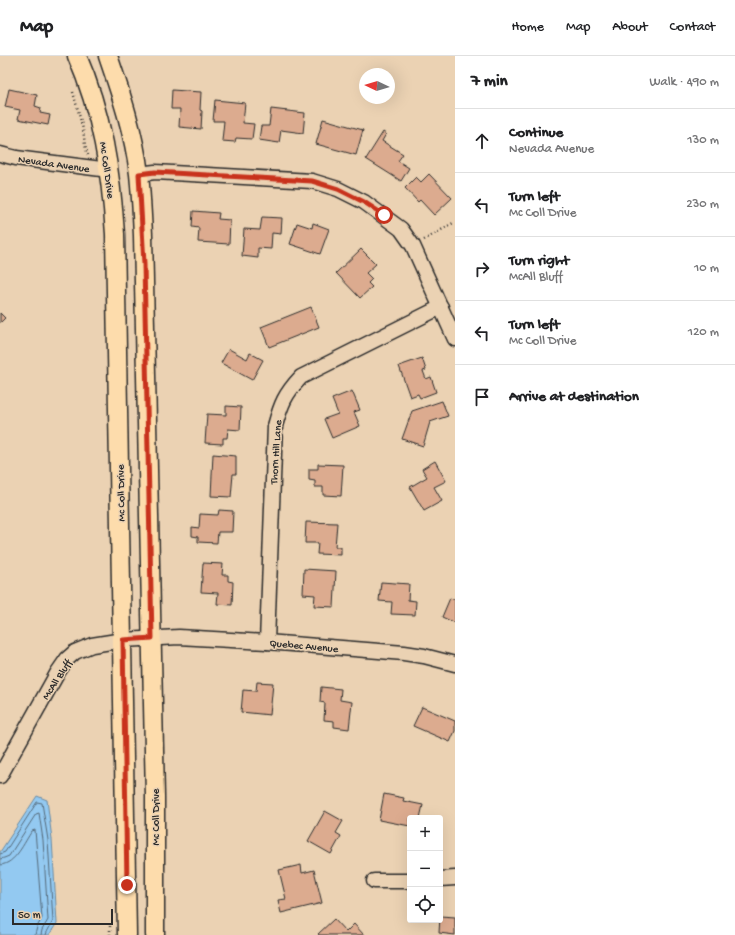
<!DOCTYPE html>
<meta charset="utf-8">
<style>
body{margin:0;font-family:"Gochi Hand",sans-serif;background:#f6f6f6;color:#202124}
.controls{position:absolute;right:12px;bottom:12px;display:grid;overflow:hidden;border-radius:4px;box-shadow:0 4px 16px #0002}
.controls button{width:36px;height:36px;display:grid;place-items:center;padding:0;border:0;border-bottom:1px solid #e0e0e0;background:#fff;color:#202124;font:20px sans-serif}
.compass{position:absolute;left:359px;top:12px;width:36px;height:36px;border-radius:50%;background:#fff;box-shadow:0 4px 16px #0002;rotate:274deg}
.scale{position:absolute;left:12px;bottom:10px;width:101px;box-sizing:border-box;padding-left:4px;border:2px solid #2b2b2b;border-top:0;font-size:11px;line-height:14px;white-space:nowrap;color:#2b2b2b;-webkit-text-stroke:3px #ebd2b3;paint-order:stroke}
.stop{position:absolute;width:12px;height:12px;margin:-9px;border:3px solid #c8321e;border-radius:50%;background:#fff}
.stop.end{background:#c8321e;border-color:#fff;box-shadow:0 1px 4px #0008}
.list{margin:0;padding:0;list-style:none}
h2{display:flex;justify-content:space-between;align-items:center;height:52px;margin:0;padding:0 16px;font-size:17px}
h2 small{font-size:13px;font-weight:400;color:#757577}
.list li{display:grid;grid-template-columns:26px 1fr auto;gap:12px;align-items:center;box-sizing:border-box;height:64px;padding:0 16px;border-top:1px solid #e0e0e0}
.list b{display:block;font-size:15px;white-space:nowrap}
.list p{margin:0;font-size:13px;white-space:nowrap;color:#757577}
.list em{font-size:13px;font-style:normal;color:#757577}
.icon{flex:none;width:22px;height:22px;fill:none;stroke:currentColor;stroke-width:2;stroke-linecap:round;stroke-linejoin:round}
.map{position:relative;flex:none;width:455px;height:879px;overflow:hidden}
header{display:flex;align-items:center;gap:24px;box-sizing:border-box;height:56px;padding:0 20px;background:#fff;border-bottom:1px solid #e0e0e0}
header strong{font-size:19px}
nav{display:flex;gap:22px;margin-inline-start:auto;font-size:14px}
main{display:flex}
aside{flex:1;background:#fff}
.map>svg:first-child{display:block}
.water{fill:#93c9f1;stroke:#698aa2}
.lines{fill:none;stroke-linecap:round;stroke-linejoin:round}
.shore{stroke:#556a7a;stroke-width:1}
.building{fill:#dcab8f;stroke:#2b2b2b}
.minor-casing{stroke:#2b2b2b;stroke-width:17}
.major-casing{stroke:#2b2b2b;stroke-width:21}
.path{stroke:#2b2b2b;stroke-width:2.5;stroke-dasharray:1 3;stroke-linecap:butt}
.minor{stroke:#ebd2b3;stroke-width:14}
.major{stroke:#fddcac;stroke-width:18}
.route{stroke:#c8321e;stroke-width:5}
.labels{text-anchor:middle;stroke-width:3;stroke-linejoin:round;paint-order:stroke}
.street-label{font-size:11px;fill:#2b2b2b;stroke:#ebd2b3}
</style>
<header>
<strong>Map</strong>
<nav><a>Home</a><a>Map</a><a>About</a><a>Contact</a></nav>
</header>
<main>
<div class="map">
<svg width="455" height="879" viewBox="0 0 455 879">
<rect width="100%" height="100%" fill="#ebd2b3"/>
<filter id="ink" filterUnits="userSpaceOnUse"><feTurbulence type="fractalNoise" baseFrequency=".025" numOctaves="2"/><feDisplacementMap in="SourceGraphic" scale="8" xChannelSelector="R" yChannelSelector="G"/><feConvolveMatrix kernelMatrix="1 2 1 2 8 2 1 2 1" color-interpolation-filters="sRGB"/></filter>
<g filter="url(#ink)">
<path class="water" d="M37 740 47 744 52 783 57 867 49 879H0V796Z"/>
<g class="lines">
<g class="shore">
<path d="M0 798 5 796 37 746 42 747 48 784 53 865 47 876 46 879"/>
<path d="M0 803 4 802 9 800 36 758 39 757 43 784 48 864 42 874 41 879"/>
<path d="M0 809C16 808 24 786 32 775L35 774 42 862 37 871 35 879"/>
</g>
</g>
<g class="building">
<path d="M9 33 37 39 35 50 41 52 40 57 50 59 48 69 18 63 20 54 5 51Z"/>
<path d="M172 34 201 36 200 54 202 55 201 73 179 71 180 53H171Z"/>
<path d="M215 44 245 47 243 67 254 68 252 83 236 82 235 86 222 85 224 65H213Z"/>
<path d="M271 53 305 57 303 77 281 74 279 87 259 84 261 70H269Z"/>
<path d="M323 63 363 74 356 99 316 88Z"/>
<path d="M383 76 386 78 382 85 403 98 398 105 409 112 401 125 366 103Z"/>
<path d="M429 118 452 142 434 159 420 144 418 146 405 132 416 121 421 126Z"/>
<path d="M193 155 219 157 218 163 230 164 229 188 198 186 199 172 192 171Z"/>
<path d="M262 161 282 162 281 178 272 177 271 193 258 192V202L242 200 244 173 260 174Z"/>
<path d="M297 167 312 172 313 167 329 173 320 198 290 188Z"/>
<path d="M361 193 376 208 366 217 372 223 368 227 372 231 360 242 336 217Z"/>
<path d="M311 251 319 271 269 291 261 271Z"/>
<path d="M0 257 5 262 0 267Z"/>
<path d="M229 293 247 303 250 297 263 304 252 324 221 307Z"/>
<path d="M422 302 426 314 423 315 426 323 431 321 436 336 420 342 418 338 410 341 399 310Z"/>
<path d="M352 335 360 354 354 356 360 370 332 382 324 363 338 358 332 343Z"/>
<path d="M442 345 448 360 430 366 423 390 402 383 412 355Z"/>
<path d="M226 350 241 351 240 374 228 373 227 382H223V388L205 387 207 358 226 359Z"/>
<path d="M213 398 236 400V418H233L231 441 211 440Z"/>
<path d="M435 405 446 425 434 431 442 445 424 455 410 431 427 421 422 413Z"/>
<path d="M318 408 343 409 341 440 323 439V431H315V425L309 424V413H318Z"/>
<path d="M219 454 233 455 232 476H218L217 487 198 486V481L192 480V471L199 472 200 458 218 459Z"/>
<path d="M306 466 337 467 335 491H341V499L317 498 318 487H305Z"/>
<path d="M203 507 223 508 222 519H228V525L233 526 232 549 217 548 218 537 201 536Z"/>
<path d="M304 513 336 515 334 551 314 550 315 539 303 538Z"/>
<path d="M381 526 409 528 408 544 416 545 415 559 391 558 392 546 379 545Z"/>
<path d="M450 542 455 544V567L442 561Z"/>
<path d="M257 626 273 627 270 659 241 656 243 634 256 635Z"/>
<path d="M321 631 341 633 340 644 352 646 349 673 334 671V665L324 664 325 647 320 646Z"/>
<path d="M422 651 455 665V675L450 686 413 670Z"/>
<path d="M384 738 404 742 403 745 423 749 420 762H410V770L379 764Z"/>
<path d="M325 755 343 765 336 777 341 780 331 798 308 785Z"/>
<path d="M301 809 302 817 314 814 322 847 281 857 278 844 286 843 279 814Z"/>
<path d="M440 860 455 861V879L439 877Z"/>
<path d="M334 863 346 876 354 868 364 879H319L318 878Z"/>
</g>
<g class="lines">
<g class="minor-casing">
<g id="minor">
<path d="M0 98 16 102 109 114"/>
<path d="M139 118 155 116 312 125 338 133 364 146 401 173 413 190 455 283"/>
<path d="M267 586 275 370C281 348 285 338 301 321L441 251"/>
<path d="M0 720 58 616 67 603 75 596 92 589 123 584 179 581 267 586 404 597 424 600 455 608"/>
<path d="M440 823 455 822"/>
<path d="M374 825H410"/>
</g>
</g>
<g class="major-casing">
<g id="major">
<path d="M77 0C102 57 111 116 115 178L127 879"/>
<path d="M108 0C121 38 134 77 139 118 141 138 142 158 143 179L155 741V879"/>
</g>
</g>
<g class="path">
<path d="M73 36 83 73 85 89 88 99"/>
<path d="M424 184 455 166"/>
<path d="M110 879V869"/>
</g>
<use href="#minor" class="minor"/>
<use href="#major" class="major"/>
</g>
</g>
<g class="lines" filter="url(#ink)">
<path class="route" d="M127 829 123 584 152 582 144 208 139 118 155 116 312 125 338 133 364 146 384 159"/>
</g>
<g class="labels">
<g class="street-label">
<text transform="translate(54 107) rotate(8)" y="4">Nevada Avenue</text>
<text transform="translate(108 114) rotate(82)" y="4">Mc Coll Drive</text>
<text transform="translate(275 396) rotate(-86)" y="4">Thorn Hill Lane</text>
<text transform="translate(120 437) rotate(-91)" y="4">Mc Coll Drive</text>
<text transform="translate(304 589) rotate(5)" y="4">Quebec Avenue</text>
<text transform="translate(56 623) rotate(-57)" y="4">McAll Bluff</text>
<text transform="translate(155 761) rotate(-90)" y="4">Mc Coll Drive</text>
</g>
</g>
</svg>
<div class="controls">
<button>+</button>
<button>−</button>
<button><svg class="icon" aria-label="locate" viewBox="0 0 24 24"><circle cx="12" cy="12" r="6"/><path d="M12 2v4M12 18v4M2 12h4M18 12h4"/></svg></button>
</div>
<svg class="compass" viewBox="-18 -18 36 36"><path d="M0-13l5 13h-10z" fill="#e53935"/><path d="M0 13l5-13h-10z" fill="#757577"/></svg>
<div class="scale">50 m</div>
<div class="stop" style="left:384px;top:159px"></div>
<div class="stop end" style="left:127px;top:829px"></div>
</div>
<aside>
<h2>7 min<small>Walk · 490 m</small></h2>
<ul class="list">
<li><svg class="icon" aria-label="ahead" viewBox="0 0 24 24"><path d="M12 20V5M6 11l6-6 6 6"/></svg><div><b>Continue</b><p>Nevada Avenue</p></div><em>130 m</em></li>
<li><svg class="icon" aria-label="left" viewBox="0 0 24 24"><path d="M17 20v-9H6M10 6l-5 5 5 5"/></svg><div><b>Turn left</b><p>Mc Coll Drive</p></div><em>230 m</em></li>
<li><svg class="icon" aria-label="right" viewBox="0 0 24 24"><path d="M7 20v-9h11M14 6l5 5-5 5"/></svg><div><b>Turn right</b><p>McAll Bluff</p></div><em>10 m</em></li>
<li><svg class="icon" aria-label="left" viewBox="0 0 24 24"><path d="M17 20v-9H6M10 6l-5 5 5 5"/></svg><div><b>Turn left</b><p>Mc Coll Drive</p></div><em>120 m</em></li>
<li><svg class="icon" aria-label="arrive" viewBox="0 0 24 24"><path d="M6 21V4h12l-3 4 3 4H6"/></svg><div><b>Arrive at destination</b></div></li>
</ul>
</aside>
</main>
